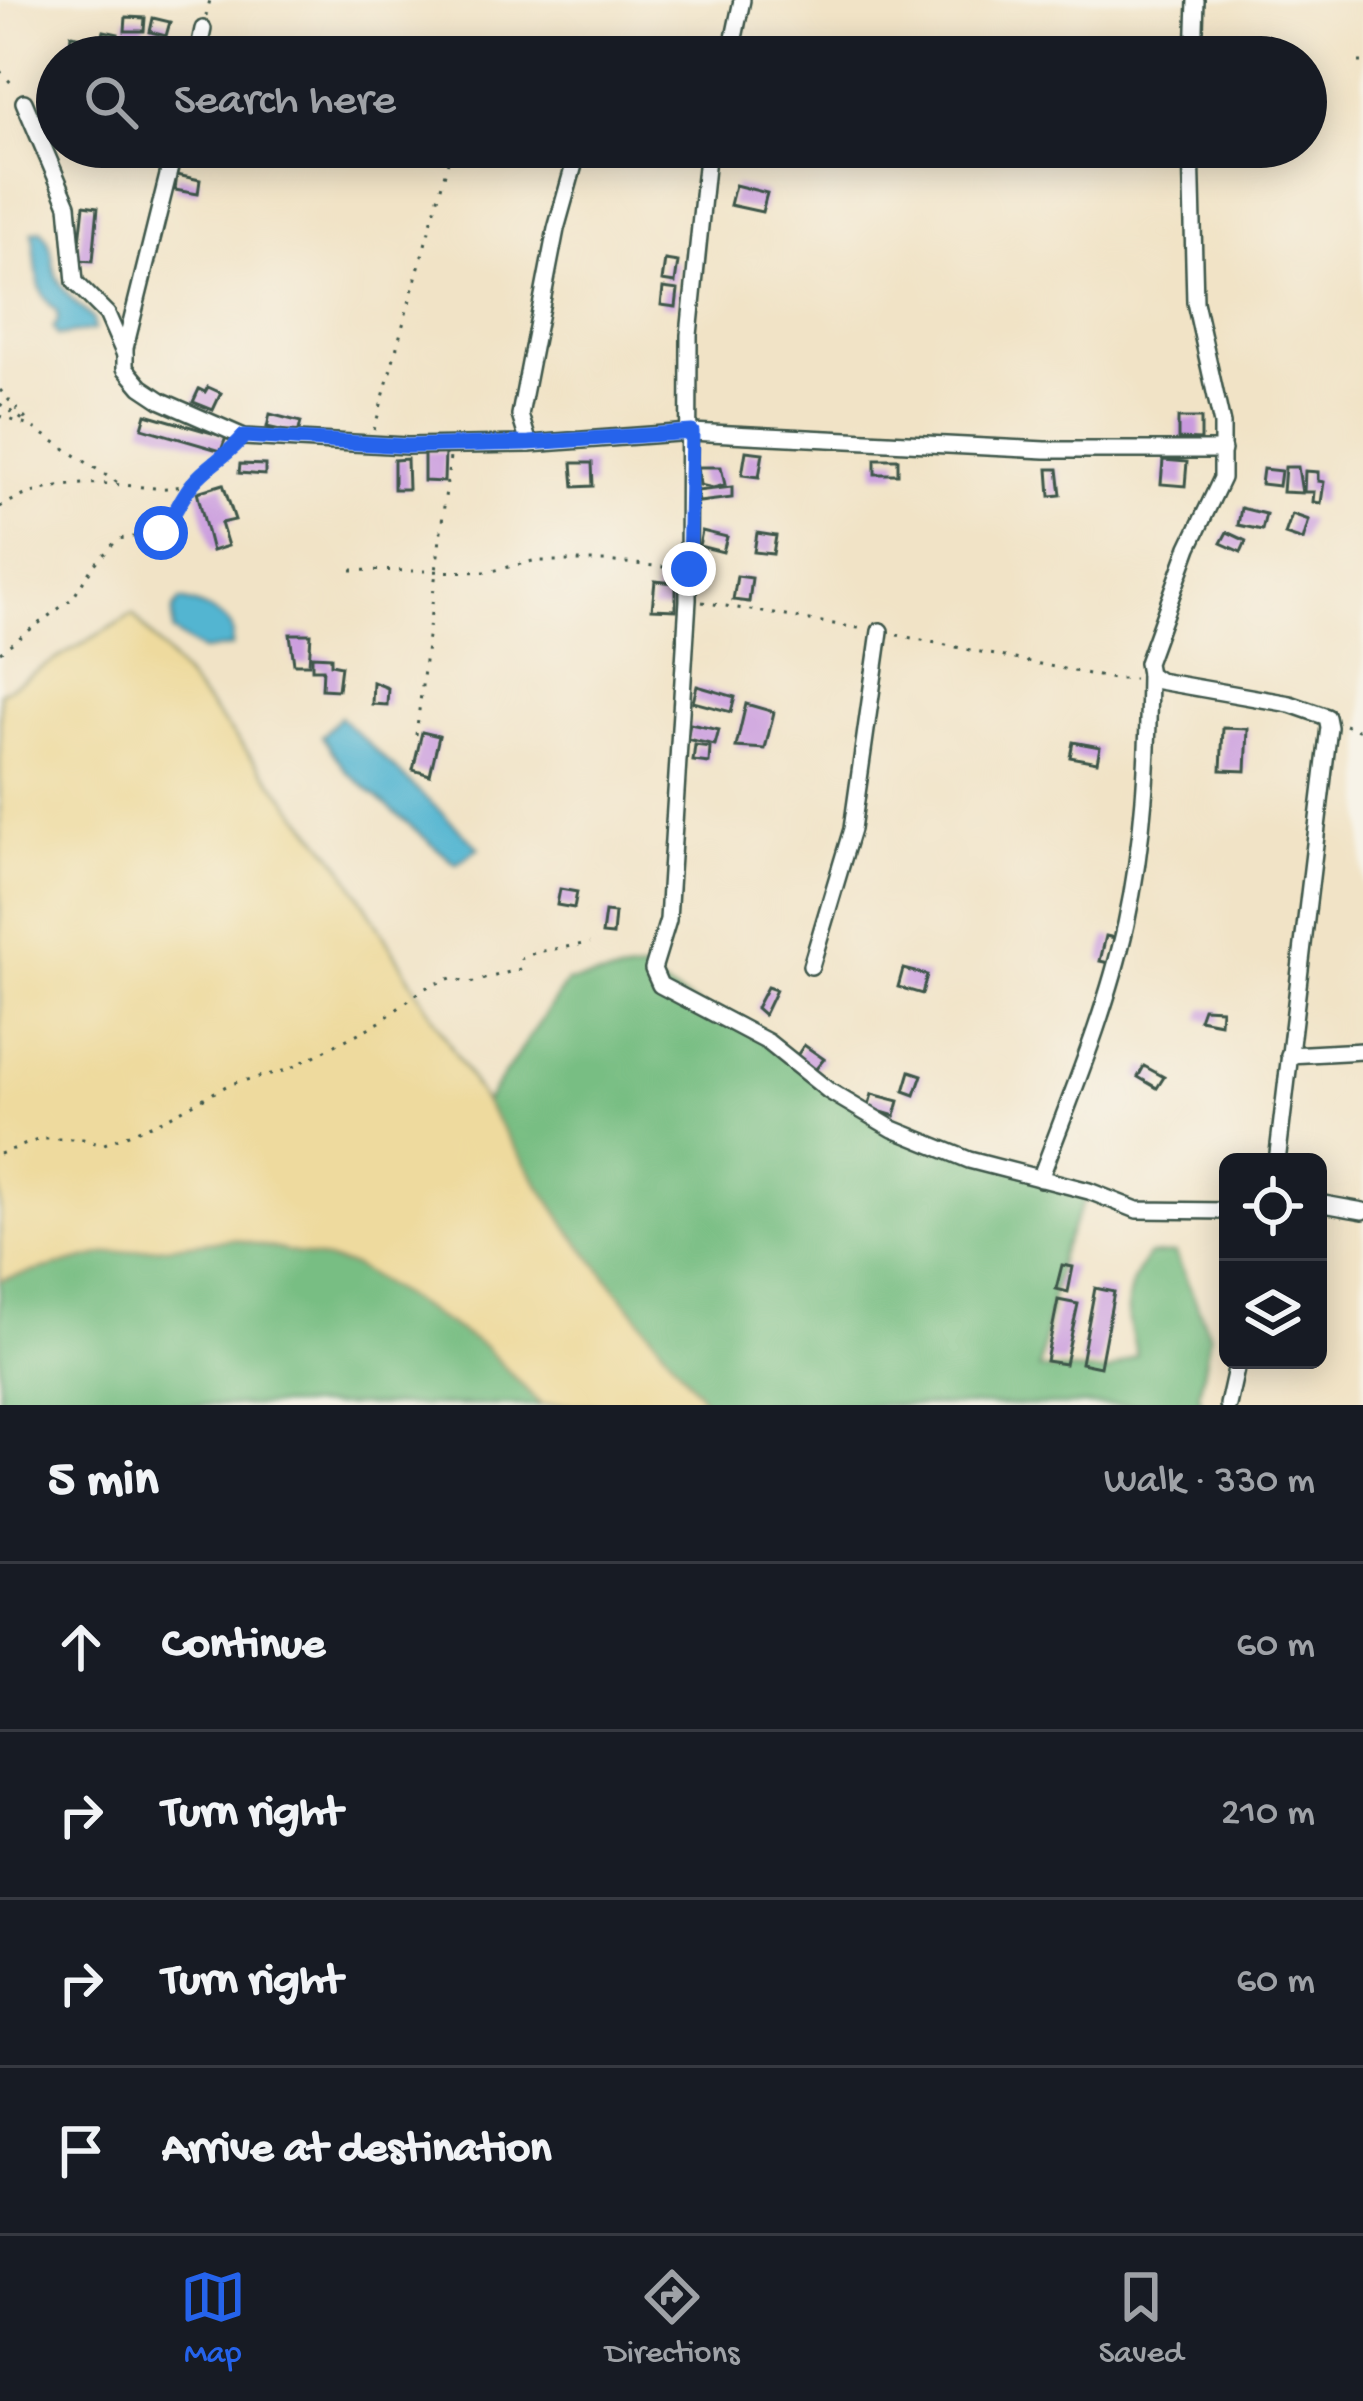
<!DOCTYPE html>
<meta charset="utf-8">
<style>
body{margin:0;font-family:"Gochi Hand",sans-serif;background:#20242c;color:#f1f3f6}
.controls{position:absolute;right:36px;bottom:36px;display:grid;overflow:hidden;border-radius:18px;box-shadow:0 6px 30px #0003}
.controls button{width:108px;height:108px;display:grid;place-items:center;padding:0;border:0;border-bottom:3px solid #363941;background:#171b24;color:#f1f3f6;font:60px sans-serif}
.stop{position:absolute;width:36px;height:36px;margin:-27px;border:9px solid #2563eb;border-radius:50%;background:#fff}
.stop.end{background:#2563eb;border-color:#fff;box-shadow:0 3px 12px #0008}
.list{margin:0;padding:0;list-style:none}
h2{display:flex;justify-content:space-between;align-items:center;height:156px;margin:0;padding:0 48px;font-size:51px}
h2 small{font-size:39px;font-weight:400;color:#9ea1a6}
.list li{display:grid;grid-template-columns:78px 1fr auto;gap:36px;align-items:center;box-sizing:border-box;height:168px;padding:0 48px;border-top:3px solid #363941}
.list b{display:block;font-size:45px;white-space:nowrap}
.list em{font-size:39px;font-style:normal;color:#9ea1a6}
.icon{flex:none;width:66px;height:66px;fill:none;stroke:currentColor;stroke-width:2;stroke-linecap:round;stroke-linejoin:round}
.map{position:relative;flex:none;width:1363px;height:1405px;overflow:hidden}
.search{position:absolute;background:#171b24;box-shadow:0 6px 30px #0003;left:36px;right:36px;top:36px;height:132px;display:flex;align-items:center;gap:30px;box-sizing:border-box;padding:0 42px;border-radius:66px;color:#9ea1a6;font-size:45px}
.sheet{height:828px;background:#171b24}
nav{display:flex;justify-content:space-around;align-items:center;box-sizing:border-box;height:168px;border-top:3px solid #363941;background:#171b24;font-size:33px;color:#9ea1a6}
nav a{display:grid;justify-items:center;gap:6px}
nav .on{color:#2563eb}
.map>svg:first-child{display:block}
.forest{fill:#78be83;stroke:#4c7e5c;stroke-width:3}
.sand{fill:#eeda9e;stroke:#868c69;stroke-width:3}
.water{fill:#52b5d1;stroke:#387982;stroke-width:3}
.building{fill:#c99ade}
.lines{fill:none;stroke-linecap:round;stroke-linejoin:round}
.minor-casing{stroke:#3e564a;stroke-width:20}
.path{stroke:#3e564a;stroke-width:3;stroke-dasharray:3 9;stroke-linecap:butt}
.minor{stroke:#fff;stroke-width:15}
.route{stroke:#2563eb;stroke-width:15}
</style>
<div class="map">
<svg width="1363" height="1405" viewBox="0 0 1363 1405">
<rect width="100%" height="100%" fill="#f7f3e8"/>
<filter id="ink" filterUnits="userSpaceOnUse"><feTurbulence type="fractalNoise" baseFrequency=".00833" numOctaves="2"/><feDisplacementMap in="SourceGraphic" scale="24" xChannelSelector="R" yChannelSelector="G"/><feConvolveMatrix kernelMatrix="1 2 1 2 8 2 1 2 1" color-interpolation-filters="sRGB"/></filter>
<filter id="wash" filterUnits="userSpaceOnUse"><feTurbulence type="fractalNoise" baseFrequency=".004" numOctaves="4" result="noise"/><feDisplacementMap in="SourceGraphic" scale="48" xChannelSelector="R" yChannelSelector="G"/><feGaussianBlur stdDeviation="2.7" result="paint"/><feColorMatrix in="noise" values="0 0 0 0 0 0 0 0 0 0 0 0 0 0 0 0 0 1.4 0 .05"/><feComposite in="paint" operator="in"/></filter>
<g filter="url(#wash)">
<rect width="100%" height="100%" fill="#f1e3c6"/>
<g class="forest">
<path d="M653 969 661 985 768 1042 893 1129 1089 1191 1060 1254 1039 1369 1108 1372 1137 1355C1125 1310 1121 1295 1148 1255L1175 1253 1210 1335 1199 1395 1202 1405H708L567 1227 485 1103 567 982Z"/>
<path d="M233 1239 354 1266 485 1347 541 1405H0V1280L104 1254Z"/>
</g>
<path class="sand" d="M133 614 342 866 485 1103 567 1227 708 1405H541L485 1347 354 1266 233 1239 104 1254 0 1280V693Z"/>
<g class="water">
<path d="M41 230C55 245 50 262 58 279 66 296 79 307 93 319L94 330 58 336 53 328 58 321 57 311C31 292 39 260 32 232Z"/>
<path d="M180 600C193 602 222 613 230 625 235 632 232 641 231 647L202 651 173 632V610Z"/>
<path d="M340 717 479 848 456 864 346 771 322 736Z"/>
</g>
<g id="blocks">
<g class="building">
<path d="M126 17 145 18 144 31H125Z"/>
<path d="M153 18 170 22 166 36 150 32Z"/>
<path d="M104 31 118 34 114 51 99 48Z"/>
<path d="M71 35 84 37 82 54 69 52Z"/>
<path d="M731 147H759L754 162 729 153Z"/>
<path d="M177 175 200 180 198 194 175 190Z"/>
<path d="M735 185 767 193 762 212 730 205Z"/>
<path d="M84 205 98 207 93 261 78 260Z"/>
<path d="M665 260 678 262 675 283 662 281Z"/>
<path d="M663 288 678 290 676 307 661 305Z"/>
<path d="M208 387 221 393 213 410 193 402 199 389 205 392Z"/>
<path d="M146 414 226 437 221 451 142 428Z"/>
<path d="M270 414 301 422 298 434 267 427Z"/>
<path d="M1178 418H1201V440L1178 439Z"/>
<path d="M424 451 445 452 444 482 424 481Z"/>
<path d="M746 451 763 453 759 477 742 475Z"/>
<path d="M407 459 408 489H394V460Z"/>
<rect x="875" y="459" width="23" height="15"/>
<path d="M1163 460 1187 462 1185 486 1161 484Z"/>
<path d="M572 463H592L593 486 574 487Z"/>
<path d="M240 464 265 465V475L239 473Z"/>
<path d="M698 467H721L725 485 713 488 700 485Z"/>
<path d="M1285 467H1298L1302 493 1283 492Z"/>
<path d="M1048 469H1058L1061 495 1050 496Z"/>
<path d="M1263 469 1281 471 1279 486 1261 484Z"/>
<path d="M1305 471 1318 472V481L1324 482 1321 503 1313 502 1314 492H1304Z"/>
<path d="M223 484 235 520 221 523 228 546 212 551 197 492Z"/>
<path d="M732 487V498L699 502 697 491Z"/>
<path d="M1241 508 1266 514 1262 530 1238 525Z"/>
<path d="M1292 514 1309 520 1303 540 1285 534Z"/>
<path d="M702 531 727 537 723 552 699 546Z"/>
<path d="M1227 532 1246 541 1241 552 1221 543Z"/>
<path d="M757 533 776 536 773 554 754 552Z"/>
<path d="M737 576 752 578 749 602 733 600Z"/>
<path d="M655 581 676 583V610L652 609Z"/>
<path d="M290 634H311L309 664H294Z"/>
<path d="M312 656 331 657V664L341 666 338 690 322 689 323 669H312Z"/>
<path d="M373 682 388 688 387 705 372 704Z"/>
<path d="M697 686 735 697 731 712 693 702Z"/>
<path d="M746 704 774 712 765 749 736 747Z"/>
<path d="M690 724 719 730 715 745 687 739Z"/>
<path d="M1223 728 1248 729 1246 771 1221 770Z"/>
<path d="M422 732 439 736 430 775 413 770Z"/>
<path d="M1073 742 1100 747 1097 762 1070 757Z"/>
<path d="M695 745 710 747 709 763 693 761Z"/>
<path d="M560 889 577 892 574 908 557 905Z"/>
<path d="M605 912 615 913 613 935 602 934Z"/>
<path d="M1106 936 1115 938 1109 963 1100 961Z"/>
<path d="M903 969 927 975 922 994 898 987Z"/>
<path d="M767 987 776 990 764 1015 756 1008Z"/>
<path d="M1203 1008 1221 1009 1220 1023 1199 1019Z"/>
<path d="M804 1045 824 1059 815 1070 796 1057Z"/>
<path d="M1144 1066 1164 1077 1157 1088 1138 1077Z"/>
<path d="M910 1071 922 1075 915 1095 904 1091Z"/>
<path d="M872 1094 899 1101 895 1116 868 1108Z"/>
<path d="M1062 1265 1073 1267 1068 1292 1056 1289Z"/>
<path d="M1095 1288 1114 1292 1100 1367 1081 1363Z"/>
<path d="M1058 1300 1078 1304 1065 1364 1046 1361Z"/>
</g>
</g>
</g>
<g filter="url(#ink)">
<use href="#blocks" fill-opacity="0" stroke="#3e564a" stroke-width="3"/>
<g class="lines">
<g class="minor-casing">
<g id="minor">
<path d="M197 57 203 29"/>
<path d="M730 57 742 0"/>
<path d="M1194 57 1196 0"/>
<path d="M24 102 68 205 75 282 107 314 125 355"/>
<path d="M175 147 125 348V368L141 387 162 401 244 437 407 446 529 444 691 432 1045 450H1223"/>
<path d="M708 147 689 335 688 600 668 920 653 969 660 985 768 1042 829 1091 893 1129 969 1160 1089 1191 1137 1210 1228 1211"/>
<path d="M1191 147 1195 302 1222 424V478L1189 547 1147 663 1149 674 1159 681 1290 704 1327 717 1329 727 1277 1162"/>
<path d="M529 444 520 415 556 229 579 147"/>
<path d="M811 966 852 829 880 631"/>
<path d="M1289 1055 1363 1051"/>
<path d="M1040 1179C1071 1096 1107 1010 1126 924 1144 841 1148 759 1149 674"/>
<path d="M1318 1203 1363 1211"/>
<path d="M1228 1405 1238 1360"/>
</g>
</g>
<g class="path">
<path d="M206 16 210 0"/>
<path d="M1359 62H1363"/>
<path d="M0 71 15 87"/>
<path d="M0 390 31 425"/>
<path d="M0 404 23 420"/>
<path d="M0 416 32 427 118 483"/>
<path d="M374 430 452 147"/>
<path d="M0 507C35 486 82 481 123 485 146 487 168 492 191 483"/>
<path d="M351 570 488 572 533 561H605L675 568"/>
<path d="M702 602 864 629"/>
<path d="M897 635 1113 679H1134"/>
<path d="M0 652 73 598 93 566 118 539 161 533 179 510 193 482 236 447"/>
<path d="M1345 725 1363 732"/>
<path d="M416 735 450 457"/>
<path d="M0 1154 40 1139H83L102 1145 165 1119 230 1084 287 1070 380 1022 425 988 451 978 470 983 520 969 521 959 536 952 590 943"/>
</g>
<use href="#minor" class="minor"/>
</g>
</g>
<g class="lines" filter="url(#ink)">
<path class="route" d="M161 533C174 517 181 497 193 483 207 465 229 455 244 436L407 446 529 443 692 432 689 569"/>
</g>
</svg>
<div class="controls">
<button><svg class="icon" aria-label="locate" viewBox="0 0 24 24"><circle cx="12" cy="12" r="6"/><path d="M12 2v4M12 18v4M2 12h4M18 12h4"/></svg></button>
<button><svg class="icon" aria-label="layers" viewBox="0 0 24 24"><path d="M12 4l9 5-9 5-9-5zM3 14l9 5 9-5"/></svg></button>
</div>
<div class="stop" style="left:161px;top:533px"></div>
<div class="stop end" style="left:689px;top:569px"></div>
<div class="search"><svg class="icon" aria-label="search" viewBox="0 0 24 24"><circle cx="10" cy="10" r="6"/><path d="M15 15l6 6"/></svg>Search here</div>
</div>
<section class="sheet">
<h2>5 min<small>Walk · 330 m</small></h2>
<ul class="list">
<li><svg class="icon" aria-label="ahead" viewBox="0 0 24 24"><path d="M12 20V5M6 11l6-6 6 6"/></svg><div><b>Continue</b></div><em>60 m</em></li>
<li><svg class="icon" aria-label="right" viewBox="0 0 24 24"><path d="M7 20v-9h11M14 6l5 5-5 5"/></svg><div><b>Turn right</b></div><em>210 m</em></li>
<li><svg class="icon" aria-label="right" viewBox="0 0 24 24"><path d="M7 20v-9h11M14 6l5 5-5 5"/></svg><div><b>Turn right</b></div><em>60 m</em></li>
<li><svg class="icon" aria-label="arrive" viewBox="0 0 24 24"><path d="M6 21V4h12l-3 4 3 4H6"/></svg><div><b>Arrive at destination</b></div></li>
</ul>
</section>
<nav>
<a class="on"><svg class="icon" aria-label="map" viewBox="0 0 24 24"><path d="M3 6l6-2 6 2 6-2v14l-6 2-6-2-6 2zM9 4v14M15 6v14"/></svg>Map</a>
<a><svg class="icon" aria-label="directions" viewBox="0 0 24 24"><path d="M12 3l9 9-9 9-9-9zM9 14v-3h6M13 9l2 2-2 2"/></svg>Directions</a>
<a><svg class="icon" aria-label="saved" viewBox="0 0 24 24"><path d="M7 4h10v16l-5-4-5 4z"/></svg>Saved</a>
</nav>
